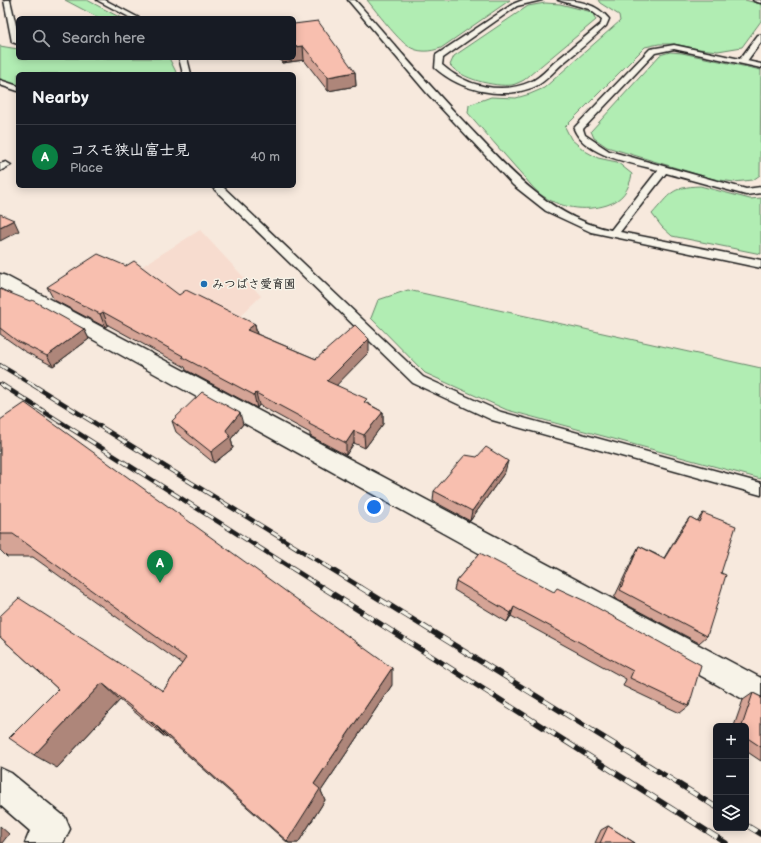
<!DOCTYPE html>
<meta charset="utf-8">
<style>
body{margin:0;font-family:"Balsamiq Sans","Klee One",sans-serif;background:#20242c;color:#f1f3f6}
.controls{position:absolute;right:12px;bottom:12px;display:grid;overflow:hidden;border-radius:6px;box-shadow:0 2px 10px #0003}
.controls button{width:36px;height:36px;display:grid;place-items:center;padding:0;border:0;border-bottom:1px solid #363941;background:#171b24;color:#f1f3f6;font:20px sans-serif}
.you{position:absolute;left:374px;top:507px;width:14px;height:14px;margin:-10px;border:3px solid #fff;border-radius:50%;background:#1a73e8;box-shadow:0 0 0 6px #1a73e833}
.badge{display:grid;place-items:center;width:26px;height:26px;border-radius:50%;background:#0b8043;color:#fff;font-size:13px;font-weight:700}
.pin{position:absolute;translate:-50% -33px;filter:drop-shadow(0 1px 2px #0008)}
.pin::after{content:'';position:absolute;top:21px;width:14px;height:12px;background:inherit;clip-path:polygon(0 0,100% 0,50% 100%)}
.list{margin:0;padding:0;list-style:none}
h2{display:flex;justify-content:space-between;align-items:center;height:52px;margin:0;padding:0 16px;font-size:17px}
h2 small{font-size:13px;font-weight:400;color:#9ea1a6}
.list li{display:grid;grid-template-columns:26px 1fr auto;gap:12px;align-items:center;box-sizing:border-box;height:64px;padding:0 16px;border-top:1px solid #363941}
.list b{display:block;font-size:15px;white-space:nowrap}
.list p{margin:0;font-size:13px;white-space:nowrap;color:#9ea1a6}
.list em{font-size:13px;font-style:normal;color:#9ea1a6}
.icon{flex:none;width:22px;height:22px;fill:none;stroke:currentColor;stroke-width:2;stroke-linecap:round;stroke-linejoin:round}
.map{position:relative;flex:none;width:761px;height:843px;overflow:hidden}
.search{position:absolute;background:#171b24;box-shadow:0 2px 10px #0003;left:16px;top:16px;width:280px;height:44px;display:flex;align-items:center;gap:10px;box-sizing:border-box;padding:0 14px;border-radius:6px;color:#9ea1a6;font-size:15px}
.panel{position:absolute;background:#171b24;box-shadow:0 2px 10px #0003;left:16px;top:72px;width:280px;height:116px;border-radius:6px}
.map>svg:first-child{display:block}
.built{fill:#f7dccf}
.green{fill:#b1edb3;stroke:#668468}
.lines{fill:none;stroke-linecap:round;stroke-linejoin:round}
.lane-casing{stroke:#1c1c1c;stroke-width:3}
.street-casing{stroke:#1c1c1c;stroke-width:3}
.lane{fill:#f7f3e8;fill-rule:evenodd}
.street{fill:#f7f3e8;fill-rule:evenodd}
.rail-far2-casing{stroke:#1c1c1c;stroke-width:4}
.rail-far1-casing{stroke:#1c1c1c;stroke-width:4.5}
.rail-casing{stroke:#1c1c1c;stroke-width:5.5}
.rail-far2{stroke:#f7f3e8;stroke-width:2.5;stroke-dasharray:8;stroke-linecap:butt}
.rail-far1{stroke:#f7f3e8;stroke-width:3;stroke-dasharray:10;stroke-linecap:butt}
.rail{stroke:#f7f3e8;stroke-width:4;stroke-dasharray:12;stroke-linecap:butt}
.wall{fill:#d5a496;stroke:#1c1c1c}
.shaded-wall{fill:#ae867a;stroke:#1c1c1c}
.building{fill:#f8bfaf;stroke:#1c1c1c}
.poi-dot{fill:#1f6fb2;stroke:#f7f3e8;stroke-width:1.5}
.labels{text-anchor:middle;stroke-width:3;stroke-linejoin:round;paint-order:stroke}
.poi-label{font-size:12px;font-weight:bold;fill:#1c1c1c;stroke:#f7f3e8;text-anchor:start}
</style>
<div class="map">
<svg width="761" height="843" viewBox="0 0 761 843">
<rect width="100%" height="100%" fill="#f7e9dd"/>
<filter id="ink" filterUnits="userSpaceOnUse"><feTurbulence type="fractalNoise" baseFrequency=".025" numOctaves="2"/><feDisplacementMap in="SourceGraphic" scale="8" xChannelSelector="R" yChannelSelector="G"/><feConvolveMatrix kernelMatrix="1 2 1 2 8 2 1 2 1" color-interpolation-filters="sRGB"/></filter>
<g filter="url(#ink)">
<path class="built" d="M200 230 261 296 234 322 133 272Z"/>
<g class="green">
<path d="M65 0H87L121 18H99Z"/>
<path d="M367 0H510L441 48C430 52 418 53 408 46 398 40 376 11 367 0Z"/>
<path d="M598 0H745L761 4V21L742 47 718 51 699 49 674 44H659L645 47 565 127 571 139 585 151 598 158 617 162 632 174C629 190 622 200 607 205 585 212 559 208 540 194 532 188 525 177 518 170 501 151 485 132 468 113L469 105 491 97 516 98 530 94 544 88 620 21 619 15 600 3Z"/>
<path d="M545 3 560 4 592 12 596 20 524 80C520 82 516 84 512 85 494 87 461 79 450 65L454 56 528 6Z"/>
<path d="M0 46 18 49V58H169L177 74H18V89L0 82Z"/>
<path d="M670 52 682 53 761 70 760 175 753 180 734 182 713 179 607 147 594 138 591 131 660 55Z"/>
<path d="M700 186 750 199 761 198V254L672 236 662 227 652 214C670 194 671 187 700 186Z"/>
<path d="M408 290 761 368V479L507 410 425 373 371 318 378 300Z"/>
</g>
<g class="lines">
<g class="lane-casing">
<g id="lane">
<path d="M4 0H10L18 34V44L12 42Z"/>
<path d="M97 0H105L139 18H131Z"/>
<path d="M348 0H355C391 41 426 82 464 122 506 166 548 217 611 230L658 170C632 163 585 156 574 129L575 127 650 49 674 45 740 59 758 35H761V42L747 61 761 64V68L674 49 655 53 583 129 585 135 609 151 746 189 761 187V193L746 195 666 173 620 232 761 260V268L591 232 546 211 513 185 426 92Z"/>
<path d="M523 0H542L517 6 443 58 442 65C465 86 501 95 530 82 540 78 548 68 556 61 571 49 586 36 601 24L602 19 589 9 558 0C577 0 596 3 609 19L606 26C592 39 577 52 562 64 554 71 546 81 536 86 503 101 461 91 435 68L436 55 513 4Z"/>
<path d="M753 0H761V3L754 1Z"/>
<path d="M179 58H187L191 74H183Z"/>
<path d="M0 80 18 86V91L0 85Z"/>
<path d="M6 162 11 165 0 171V164Z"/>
<path d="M211 186H222L423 377 501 412 761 483V495L492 420 413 383Z"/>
</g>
</g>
<g class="street-casing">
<g id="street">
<path d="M0 274 6 276 761 678V709L0 288Z"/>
<path d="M0 768 11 773 65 817 70 829 63 843H25L30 831 0 805Z"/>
</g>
</g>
<use href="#lane" class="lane"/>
<use href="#street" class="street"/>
<g class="rail-far2-casing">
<g id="rail-far2">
<path d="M0 365 35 386"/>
<path d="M0 384 4 386"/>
</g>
</g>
<g class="rail-far1-casing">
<g id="rail-far1">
<path d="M2 385 323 588"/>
<path d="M33 385 362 588"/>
</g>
</g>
<g class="rail-casing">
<g id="rail">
<path d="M322 587 726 843"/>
<path d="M360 587 716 807"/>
<path d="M746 825 761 834"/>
</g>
</g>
<use href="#rail-far2" class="rail-far2"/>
<use href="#rail-far1" class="rail-far1"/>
<use href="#rail" class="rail"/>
</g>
<g class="wall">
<path d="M294 24 355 72 356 86 328 91 304 60 282 63 279 58H294Z"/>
<path d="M47 287 179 295 255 324 257 334 316 359 369 352 336 385 367 403 383 412V424L365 448 354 443 346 455 310 436V433L259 405 257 408 186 370 185 367 108 325 105 327 54 300Z"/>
<path d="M0 289 84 329 89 339 53 366 24 351 0 334Z"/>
<path d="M0 420 392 685 321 791 325 800 298 843H288L167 737 166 738 120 700 57 768 58 689 0 637 163 691 182 664 33 557H7L0 550Z"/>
<path d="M172 421 243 424 231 439 233 448 214 463 176 432Z"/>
<path d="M505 472 470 521 433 501 434 491Z"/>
<path d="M703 513 721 573 707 636 699 643 614 598 634 556 639 546 664 558 683 526 690 517 697 521Z"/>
<path d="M480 553 689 706 680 713 623 686 626 679 511 616 507 622 454 590 456 581Z"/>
<path d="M753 693 761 697V761L746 751V726H734L743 700Z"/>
<path d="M608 826 635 843H595L601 830Z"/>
</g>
<g class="shaded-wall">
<path d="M303 46 304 60 282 63V58H294V47Z"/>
<path d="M355 72 356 86 328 91V77Z"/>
<path d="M14 220 19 231 0 241V227Z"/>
<path d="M103 312 108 325 105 327 100 314Z"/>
<path d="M255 324 257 337 247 330Z"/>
<path d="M84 329 89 339 53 366 47 356Z"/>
<path d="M369 339V352L328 394 327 381Z"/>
<path d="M256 393 259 405 257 408 254 395Z"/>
<path d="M383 412V424L365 448 364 435Z"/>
<path d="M240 413 243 424 231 439 233 448 214 463 211 452 226 430Z"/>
<path d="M354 431V443L346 455V443Z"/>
<path d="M508 461 505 472 470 521 472 511Z"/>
<path d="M514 607 511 616 507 622 511 613Z"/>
<path d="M392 668V685L321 791 325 800 298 843H289L287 841 314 784Z"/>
<path d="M102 683 120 700 57 768 34 755Z"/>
<path d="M152 722 167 737 166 738 151 723Z"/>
<path d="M0 826 9 834 2 843H0Z"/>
</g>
<g class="building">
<path d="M318 21 355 72 328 77 303 46 294 47V24Z"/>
<path d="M0 214 14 220 0 227Z"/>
<path d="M98 254 126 266 134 261 179 295 186 290 255 324 247 330 316 359 355 325 369 339 327 381 367 399 364 402 383 412 364 435 354 431 346 443 309 424 310 422 256 393 254 395 182 357 183 356 103 312 100 314 47 287Z"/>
<path d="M0 289 30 301 32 300 84 329 47 356 17 341 0 328Z"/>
<path d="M202 392 240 413 226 430 230 437 211 452 172 421Z"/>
<path d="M25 403 392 668 314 784 320 789 287 841 152 722 151 723 102 683 34 755 9 738 58 689 0 637V616L19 598 163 691 186 658 13 534H0V420Z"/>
<path d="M486 447 508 461 472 511 434 491 465 455 477 457Z"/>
<path d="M703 513 736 526 721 573 726 575 707 636 620 590 639 546 664 559 690 517 699 522Z"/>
<path d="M480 553 554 592 557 588 585 601 701 665 689 706 630 678 633 671 514 607 511 613 456 581Z"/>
<path d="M753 693 761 697V747L746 737V726H742Z"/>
<path d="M608 826 635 843H600Z"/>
</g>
</g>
<circle class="poi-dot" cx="204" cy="284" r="4"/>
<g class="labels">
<g class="poi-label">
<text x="212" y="288">みつばさ愛育園</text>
</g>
</g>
</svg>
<div class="controls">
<button>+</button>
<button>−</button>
<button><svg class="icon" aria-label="layers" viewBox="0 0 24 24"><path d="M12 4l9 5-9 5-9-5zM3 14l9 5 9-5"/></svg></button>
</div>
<div class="you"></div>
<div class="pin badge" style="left:160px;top:583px">A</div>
<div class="search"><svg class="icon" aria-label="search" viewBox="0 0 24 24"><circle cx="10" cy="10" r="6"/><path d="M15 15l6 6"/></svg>Search here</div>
<section class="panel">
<h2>Nearby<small></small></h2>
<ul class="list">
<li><span class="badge">A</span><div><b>コスモ狭山富士見</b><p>Place</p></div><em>40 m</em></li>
</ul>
</section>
</div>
